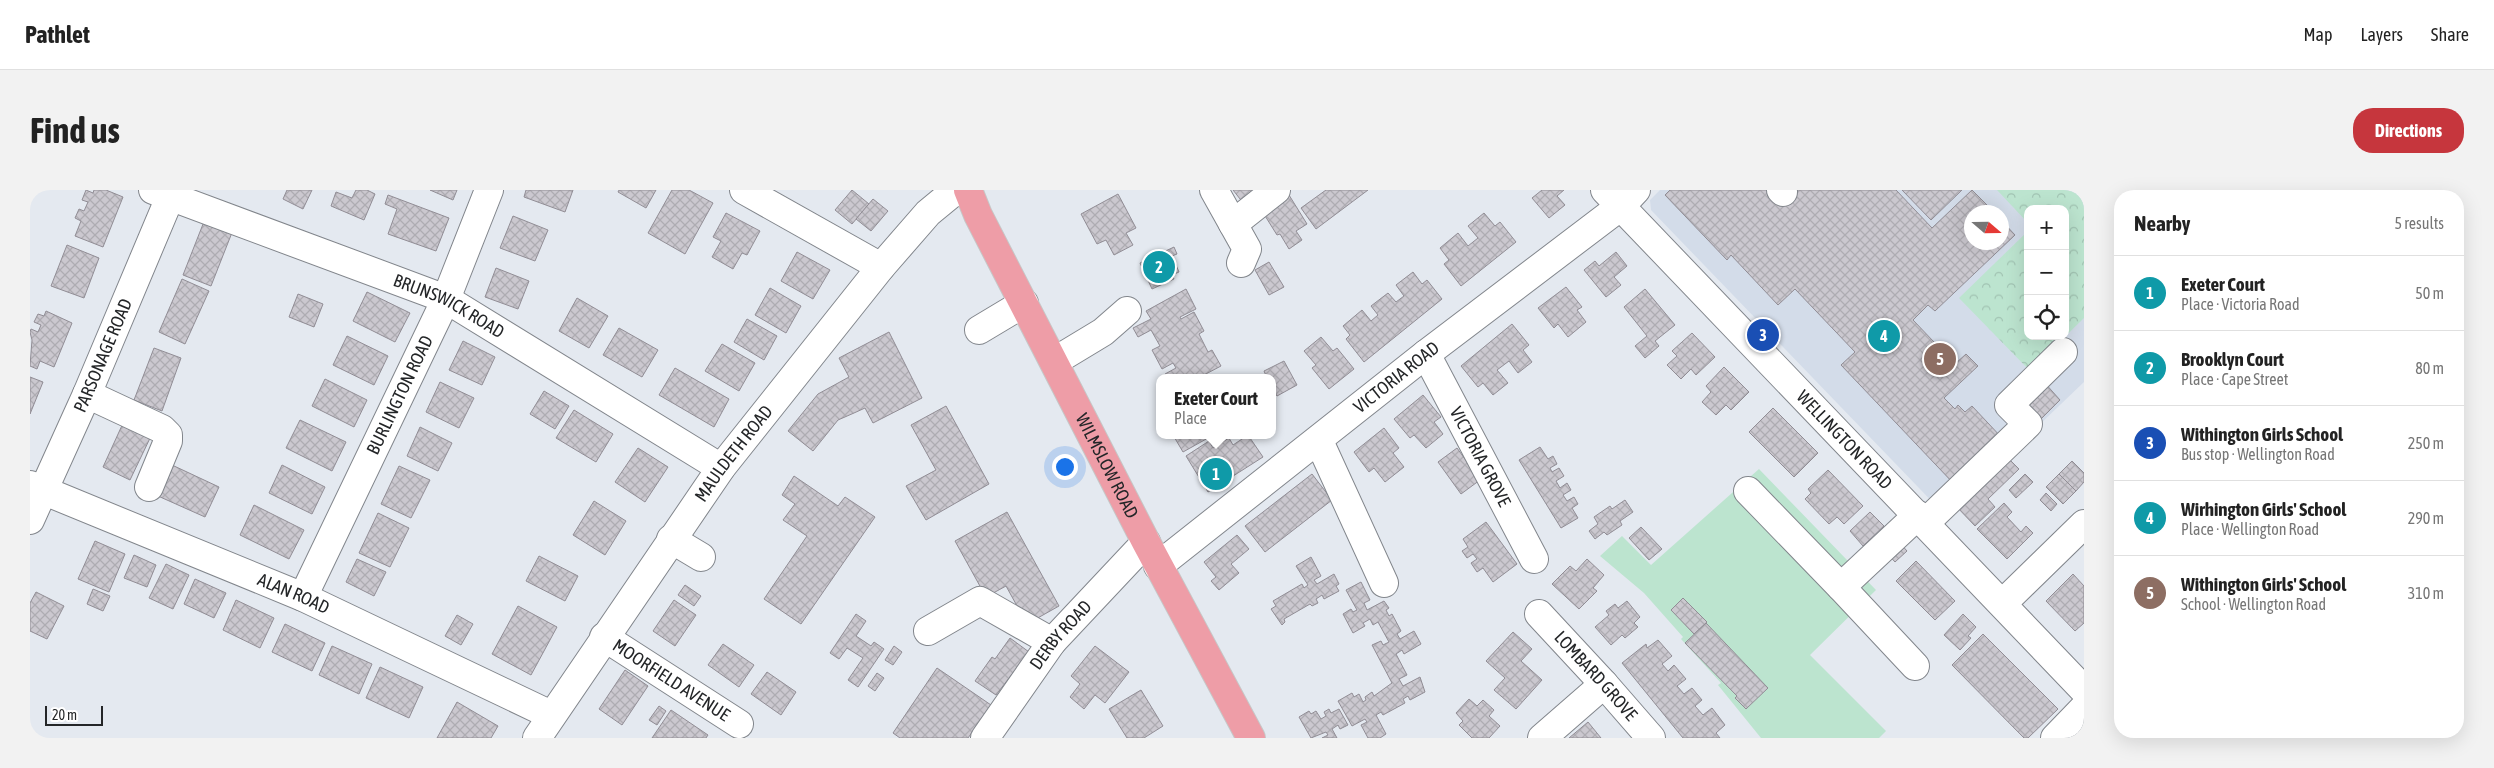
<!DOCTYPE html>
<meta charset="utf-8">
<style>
body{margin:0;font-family:"Asap Condensed",sans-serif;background:#f2f2f2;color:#222}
.controls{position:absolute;right:15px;top:15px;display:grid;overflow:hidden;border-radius:10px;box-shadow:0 5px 20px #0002}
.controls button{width:45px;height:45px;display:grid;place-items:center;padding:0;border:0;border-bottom:1px solid #e0e0e0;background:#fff;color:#222;font:25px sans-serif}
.compass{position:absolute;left:1934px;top:15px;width:45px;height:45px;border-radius:50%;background:#fff;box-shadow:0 5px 20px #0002;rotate:110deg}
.scale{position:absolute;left:15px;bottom:12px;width:58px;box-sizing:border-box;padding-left:5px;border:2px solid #242628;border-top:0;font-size:14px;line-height:18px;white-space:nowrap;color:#242628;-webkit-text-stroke:4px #fff;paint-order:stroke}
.you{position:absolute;left:1034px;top:276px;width:18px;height:18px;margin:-12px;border:4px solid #fff;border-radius:50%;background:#1a73e8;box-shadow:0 0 0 8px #1a73e833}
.badge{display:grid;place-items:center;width:32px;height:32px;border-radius:50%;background:#c6363d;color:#fff;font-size:16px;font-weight:700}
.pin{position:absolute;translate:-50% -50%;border:2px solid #fff;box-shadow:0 1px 5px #0006}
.popup{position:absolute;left:1126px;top:184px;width:120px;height:65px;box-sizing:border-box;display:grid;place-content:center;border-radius:10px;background:#fff;filter:drop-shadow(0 1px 4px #0005);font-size:16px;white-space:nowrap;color:#767676}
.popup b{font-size:19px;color:#222}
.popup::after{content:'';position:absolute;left:50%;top:100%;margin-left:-10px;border:10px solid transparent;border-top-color:#fff}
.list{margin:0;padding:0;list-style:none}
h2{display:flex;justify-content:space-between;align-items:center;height:65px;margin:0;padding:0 20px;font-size:21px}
h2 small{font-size:16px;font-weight:400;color:#767676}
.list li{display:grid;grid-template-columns:32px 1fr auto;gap:15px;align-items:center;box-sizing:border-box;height:75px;padding:0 20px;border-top:1px solid #e0e0e0}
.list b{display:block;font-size:19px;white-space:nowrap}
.list p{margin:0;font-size:16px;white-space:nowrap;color:#767676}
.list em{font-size:16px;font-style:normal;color:#767676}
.icon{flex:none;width:28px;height:28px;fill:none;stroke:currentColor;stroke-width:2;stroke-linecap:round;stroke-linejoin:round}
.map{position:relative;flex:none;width:2054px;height:548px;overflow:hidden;border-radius:20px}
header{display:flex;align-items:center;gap:30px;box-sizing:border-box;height:70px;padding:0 25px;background:#fff;border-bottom:1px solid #e0e0e0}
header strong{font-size:24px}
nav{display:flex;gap:28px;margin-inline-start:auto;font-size:18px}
.intro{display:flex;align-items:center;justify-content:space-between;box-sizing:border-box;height:120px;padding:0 30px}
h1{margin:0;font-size:35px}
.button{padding:12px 22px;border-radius:20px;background:#c6363d;color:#fff;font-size:18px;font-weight:700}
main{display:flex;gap:30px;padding:0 30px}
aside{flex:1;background:#fff;border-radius:20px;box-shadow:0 5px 20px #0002}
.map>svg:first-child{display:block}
.built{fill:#d3dce9;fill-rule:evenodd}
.grass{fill:#bce4cf}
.park{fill:url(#park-crowns)}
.building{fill:url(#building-cross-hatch);stroke:#918d95}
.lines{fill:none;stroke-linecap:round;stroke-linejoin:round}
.minor-casing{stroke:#82868c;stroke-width:30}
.major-casing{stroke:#c6c7c7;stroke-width:30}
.minor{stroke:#fff;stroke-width:28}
.major{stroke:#ee9da7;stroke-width:28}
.labels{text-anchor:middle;stroke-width:4;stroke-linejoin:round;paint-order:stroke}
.street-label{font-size:18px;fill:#242628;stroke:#fff}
</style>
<header>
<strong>Pathlet</strong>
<nav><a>Map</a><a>Layers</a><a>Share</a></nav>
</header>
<div class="intro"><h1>Find us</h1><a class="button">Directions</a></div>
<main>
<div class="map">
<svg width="2054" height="548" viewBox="0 0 2054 548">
<defs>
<pattern id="park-crowns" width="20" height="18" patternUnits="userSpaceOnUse" patternTransform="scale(1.25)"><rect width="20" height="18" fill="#bce4cf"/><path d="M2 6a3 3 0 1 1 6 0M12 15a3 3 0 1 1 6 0" fill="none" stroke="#a1c3b2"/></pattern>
<pattern id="building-cross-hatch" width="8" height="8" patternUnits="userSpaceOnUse" patternTransform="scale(1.25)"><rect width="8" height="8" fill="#cbc8cf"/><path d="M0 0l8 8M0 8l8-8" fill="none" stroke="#aeacb2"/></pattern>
</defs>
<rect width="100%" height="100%" fill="#e4e9f0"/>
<path class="built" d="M1630 0H2054V192L1915 325 1621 20 1620 10ZM1998 19H2035V146H1998ZM1942 22H1972V52H1942Z"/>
<path class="grass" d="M1729 279 1846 400 1780 465 1856 541 1849 548H1731L1688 495 1691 493 1651 449 1653 447 1614 403 1570 366 1592 346 1621 375Z"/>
<path class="park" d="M1967 0H2054V128L2000 181 1929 108 1998 41V146H2035V19H1998V33Z"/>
<g class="building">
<path d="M56 0 63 3 64 0H76L93 7 73 57 45 46 51 31 45 28 49 19 54 21 58 12 52 10Z"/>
<path d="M257 0H282L273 19 253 9Z"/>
<path d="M326 0H337L345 4 334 30 301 16 306 2 322 8Z"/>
<path d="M400 0H427L423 10Z"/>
<path d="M496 0H543L535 22 494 7Z"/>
<path d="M589 0H626L616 18 588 2Z"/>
<path d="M642 0H659L683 13 655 64 618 43Z"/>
<path d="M822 0 839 14 822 34 805 20Z"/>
<path d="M1203 0H1231L1214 14Z"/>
<path d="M1296 0H1338L1286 39 1271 18Z"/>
<path d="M1512 0H1534L1527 6 1535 15 1519 28 1502 8Z"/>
<path d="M1640 0H1743L1754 11 1766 0H1866L1902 38 1942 0 1964 22H1942V52H1972V31L1985 45 1905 121 1898 115 1883 130 1925 174 1936 164 1948 176 1914 208 1925 219 1928 215 1935 222 1942 216 1973 249 1925 295 1811 175 1825 162 1765 99 1748 115 1701 65 1697 70 1635 5Z"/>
<path d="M1872 0H1932L1901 30Z"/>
<path d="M1088 4 1106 38 1096 43 1103 55 1084 65 1076 50 1067 54 1051 24Z"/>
<path d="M358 5 419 28 406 61 358 44 367 19 355 14Z"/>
<path d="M1259 5 1277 34 1266 41 1272 50 1259 59 1250 44 1247 45 1232 21Z"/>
<path d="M843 9 858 21 841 41 826 29Z"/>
<path d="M696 23 730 41 717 65 712 63 703 79 682 67 691 51 683 47Z"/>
<path d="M1454 23 1465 36 1470 32 1486 52 1431 96 1414 74 1419 70 1410 58 1428 43 1438 56 1448 48 1438 36Z"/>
<path d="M483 26 518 40 505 71 470 58Z"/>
<path d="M175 29 203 40 181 96 153 85Z"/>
<path d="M37 55 69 68 54 108 21 96Z"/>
<path d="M1144 57 1147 64 1142 66 1149 82 1142 85 1144 89 1122 99 1110 73Z"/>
<path d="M767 62 800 80 783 109 751 91Z"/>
<path d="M1586 62 1597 76 1584 87 1591 95 1576 107 1554 80 1565 71 1569 76Z"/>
<path d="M1239 72 1254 97 1239 105 1225 80Z"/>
<path d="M466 78 499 91 488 119 455 107Z"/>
<path d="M1383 82 1392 94 1397 90 1412 109 1334 172 1316 149 1320 145 1313 136 1332 120 1341 131 1348 125 1341 116 1358 103 1366 112 1374 106 1366 95Z"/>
<path d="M152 89 179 101 155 154 129 142Z"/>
<path d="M1536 97 1552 117 1547 120 1556 132 1538 147 1528 134 1524 138 1508 118Z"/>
<path d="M740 98 771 116 756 143 725 125Z"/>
<path d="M1156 99 1166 119 1150 127 1151 129 1164 122 1174 141 1169 144 1178 162 1182 160 1191 176 1172 186 1173 188H1138L1135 184 1146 178 1143 173 1132 179 1122 160 1130 156 1121 140 1108 147 1103 138 1121 129 1116 121Z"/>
<path d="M1615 99 1645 135 1625 151 1629 156 1615 168 1605 156 1617 146 1594 117Z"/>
<path d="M337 102 380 123 365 152 323 131Z"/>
<path d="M268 104 293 114 284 137 259 127Z"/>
<path d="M547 108 578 126 559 158 529 141Z"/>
<path d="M16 121 42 133 24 177 10 171 7 179 0 176 2 150 0 142 1 139 8 142 11 135 4 132 8 124 14 126Z"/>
<path d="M717 129 747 146 734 170 704 152Z"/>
<path d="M1482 134 1499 155 1493 160 1502 172 1488 183 1479 171 1467 180 1478 193 1463 205 1453 193 1448 197 1431 176Z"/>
<path d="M589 138 628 160 612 187 573 165Z"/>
<path d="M859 142 892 208 843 233 835 218 824 223 808 230 783 261 758 241 788 204 819 187 809 168Z"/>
<path d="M1662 143 1685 167 1666 185 1661 179 1651 189 1637 175 1647 166 1642 161Z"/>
<path d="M317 146 358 166 344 195 303 175Z"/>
<path d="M1291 147 1303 161 1307 158 1324 179 1299 199 1282 178 1286 175 1274 161Z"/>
<path d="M433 151 465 167 452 195 419 180Z"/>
<path d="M692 154 725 173 709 201 675 181Z"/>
<path d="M124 158 151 168 132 221 104 210Z"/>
<path d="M1254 171 1267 195 1247 206 1242 198V188H1237L1234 181Z"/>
<path d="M1694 177 1719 202 1701 220 1696 215 1686 225 1672 212 1681 202 1676 196Z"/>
<path d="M645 178 699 209 684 237 629 205Z"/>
<path d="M0 187 13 192 0 224Z"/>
<path d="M295 189 337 210 324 237 282 216Z"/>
<path d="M410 192 444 208 429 238 396 222Z"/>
<path d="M2014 192 2030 210 2011 229 1994 211Z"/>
<path d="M514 201 539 216 525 239 500 224Z"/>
<path d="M1393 205 1411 227 1404 232 1413 244 1396 258 1384 245 1380 248 1364 229Z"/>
<path d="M916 216 959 294 896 330 876 296 906 280 881 235Z"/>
<path d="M1743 218 1788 263 1764 287 1719 242Z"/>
<path d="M544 220 583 244 566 272 526 248Z"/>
<path d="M270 230 316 252 302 281 256 258Z"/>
<path d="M94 231 122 244 100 290 73 277Z"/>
<path d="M390 237 422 253 408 281 377 266Z"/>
<path d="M1354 238 1369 258 1363 263 1374 277 1355 292 1344 278 1339 282 1324 262Z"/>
<path d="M1143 245H1176L1178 248 1153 262Z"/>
<path d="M1218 245 1233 267 1178 302 1156 266 1179 251 1183 258 1199 248 1203 255Z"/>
<path d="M1510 257 1518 269 1523 266 1527 274 1520 278 1522 282 1529 278 1534 286 1526 291 1530 298 1537 293 1541 300 1533 305 1537 311 1544 307 1548 314 1542 318 1548 328 1531 338 1489 270Z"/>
<path d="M608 258 638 277 615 312 585 292Z"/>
<path d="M1427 258 1450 290 1431 304 1408 272Z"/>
<path d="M1977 267 1989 279 1958 309 1965 317 1945 336 1926 316Z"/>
<path d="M2042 271 2054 283V292L2046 301 2029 284Z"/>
<path d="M142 275 189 297 175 327 128 306Z"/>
<path d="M252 275 295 297 282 324 239 303Z"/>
<path d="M369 276 400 290 381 328 351 314Z"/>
<path d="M1798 280 1833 316 1814 334 1807 327 1799 334 1775 309 1781 303 1778 299Z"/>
<path d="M1282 284 1302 310 1235 362 1215 336Z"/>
<path d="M1995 284 2003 292 1986 308 1979 300Z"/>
<path d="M2029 284 2046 301 2033 314 2016 297Z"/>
<path d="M764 286 808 316 815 307 845 327 771 434 734 409 777 346 753 330 765 314 752 305Z"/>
<path d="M2016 303 2027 314 2021 321 2010 310Z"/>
<path d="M1595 310 1603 322 1590 331 1592 335 1577 345 1574 342 1565 349 1559 341 1568 334 1564 327 1580 316 1582 319Z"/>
<path d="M564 311 596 331 575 365 543 345Z"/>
<path d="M1974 313 1982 322 1977 327 1991 342 1996 336 2003 343 1977 369 1947 339Z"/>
<path d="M224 315 274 340 259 369 210 345Z"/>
<path d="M977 322 1029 416 997 434 976 396 956 407 925 351Z"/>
<path d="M1840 322 1854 336 1833 356 1820 341Z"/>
<path d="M348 323 379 338 360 377 329 363Z"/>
<path d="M1456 332 1487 374 1463 392 1453 378 1447 382 1441 373 1447 369 1443 364 1437 368 1432 361 1438 357 1433 349Z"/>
<path d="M1611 337 1632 359 1619 370 1599 348Z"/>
<path d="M1207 345 1219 359 1201 374 1209 383 1189 400 1181 391 1186 387 1174 372Z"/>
<path d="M65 351 95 364 79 402 48 389Z"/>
<path d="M1869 352 1877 361 1865 372 1857 363Z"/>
<path d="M104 365 126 375 117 397 94 388Z"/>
<path d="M509 366 548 386 535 411 496 391Z"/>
<path d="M1281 367 1291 386 1284 390 1287 394 1304 384 1309 394 1306 396 1309 401 1294 409 1292 405 1286 409 1288 413 1282 416 1280 414 1254 429 1255 432 1252 435 1241 419 1246 416 1243 411 1272 394 1274 398 1278 395 1266 376Z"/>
<path d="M327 369 356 382 344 406 316 392Z"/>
<path d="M1557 369 1574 385 1563 398 1567 401 1549 419 1522 394 1540 376 1546 381Z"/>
<path d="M1886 371 1925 411 1905 430 1866 391Z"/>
<path d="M136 374 159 385 143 419 119 408Z"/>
<path d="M2043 384 2054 396V433L2045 441 2016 411Z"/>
<path d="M165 389 196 403 184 428 154 414Z"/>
<path d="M1331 392 1340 410 1334 413 1337 420 1354 411 1359 418 1356 420 1359 426 1362 424 1371 441 1367 444 1370 449 1384 441 1391 454 1374 464 1372 460 1366 464 1377 485 1369 489 1373 496 1390 487 1395 502 1380 510 1378 506 1373 509 1375 513 1353 525 1351 522 1346 525 1356 544 1350 548H1338L1331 535 1337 532 1335 529 1322 536 1308 511 1322 503 1324 507 1329 504 1333 512 1336 510 1335 507 1342 502 1344 506 1362 493 1342 455 1351 451 1353 455 1359 452 1348 432 1343 435 1340 429 1333 433 1335 436 1323 443 1313 424 1321 419 1323 422 1327 420 1316 400Z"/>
<path d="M655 395 671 406 664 416 648 405Z"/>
<path d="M63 399 80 406 73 421 57 414Z"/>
<path d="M6 402 34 416 17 449 0 441V413Z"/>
<path d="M1653 408 1677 432 1664 444 1641 420Z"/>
<path d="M206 410 244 428 230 458 193 440Z"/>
<path d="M644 410 666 425 645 456 623 441Z"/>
<path d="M1597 411 1610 427 1604 433 1608 437 1595 448 1592 445 1581 455 1565 437 1579 425 1576 421 1585 414 1588 418Z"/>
<path d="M488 416 527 437 501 485 462 464Z"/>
<path d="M826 424 836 431 826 446 841 456 844 452 854 459 828 497 818 490 833 468 817 458 809 469 800 463Z"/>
<path d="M1933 424 1946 437 1938 446 1941 448 1930 460 1914 445Z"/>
<path d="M427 425 443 434 431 455 415 446Z"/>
<path d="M1676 433 1738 498 1716 519 1705 508 1707 506 1655 453Z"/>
<path d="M255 434 295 453 282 481 242 462Z"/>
<path d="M1483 442 1502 459 1491 471 1512 490 1486 519 1464 500 1475 488 1456 471Z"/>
<path d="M1953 444 2028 519 1998 548H1994L1922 475Z"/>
<path d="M980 448 999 462 966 505 945 491 962 467 965 469Z"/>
<path d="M1628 450 1642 466 1632 474 1638 481 1644 475 1656 489 1647 496 1654 504 1662 498 1672 510 1665 516 1673 525 1682 518 1695 535 1686 543 1690 548H1653L1592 473 1616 454 1617 458Z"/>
<path d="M693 454 724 475 709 497 678 475Z"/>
<path d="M302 456 342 474 329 504 289 485Z"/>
<path d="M864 456 872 462 863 475 855 470Z"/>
<path d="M1065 456 1099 482 1075 513 1065 505 1054 519 1040 507 1050 494 1041 486Z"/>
<path d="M350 477 393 497 379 528 336 508Z"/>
<path d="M907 478 961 515 938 548H870L863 543Z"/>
<path d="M595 480 618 496 592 535 569 519Z"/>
<path d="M737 482 766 502 751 525 721 504Z"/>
<path d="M847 483 854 488 845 501 838 496Z"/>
<path d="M1111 500 1133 536 1114 548H1097L1079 519Z"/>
<path d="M1439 509 1447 516 1453 510 1464 520 1459 526 1470 536 1459 548H1442L1429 535 1433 531 1426 523Z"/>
<path d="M427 512 468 536 461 548H407Z"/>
<path d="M629 516 636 521 627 535 619 530Z"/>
<path d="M1299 519 1301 523 1309 519 1318 535 1310 539 1308 535 1302 539 1307 548H1292L1298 545 1296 542 1281 548 1269 527 1279 521 1281 524 1286 521 1291 529 1296 526 1294 522Z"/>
<path d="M641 520 678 545 676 548H622Z"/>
<path d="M1558 532 1571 548H1539Z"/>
</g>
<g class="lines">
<g class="minor-casing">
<g id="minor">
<path id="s1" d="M123 0 416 109 691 278"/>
<path d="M714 0 851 77"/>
<path d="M1184 0 1217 59 1211 73"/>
<path id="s2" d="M1575 0 2054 500"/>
<path d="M1751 0 1753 2"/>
<path d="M1203 34 1246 0"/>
<path d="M949 140 994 113"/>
<path id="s3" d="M1396 164 1504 369"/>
<path d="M1025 171 1073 142 1097 121"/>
<path d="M57 204 132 239 138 245V251L119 297"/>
<path d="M1289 251 1354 393"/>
<path id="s4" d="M0 295 273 407 521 525"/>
<path d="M1718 301 1811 397 1888 325"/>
<path id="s5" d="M0 330 57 204 143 0"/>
<path d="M1895 333 1998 234 1979 215 2033 162"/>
<path d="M641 349 671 367"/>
<path id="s6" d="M1128 376 1396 164 1591 16 1606 0"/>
<path d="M1811 397 1885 476"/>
<path id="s7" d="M273 407 416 109 459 0"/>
<path d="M1973 413 2054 334"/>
<path id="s8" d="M1509 424 1574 494 1621 548"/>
<path d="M898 441 950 411 1022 452"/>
<path id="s9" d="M574 447 709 534"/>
<path id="s10" d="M507 548 691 278 851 77 898 23 926 0"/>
<path id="s11" d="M955 548 1022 452 1116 352"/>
<path d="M1512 548 1574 494"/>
<path d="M2025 548 2054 518"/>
</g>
</g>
<g class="major-casing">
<g id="major">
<path id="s12" d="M938 0 948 25 1116 352 1221 548"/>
</g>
</g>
<use href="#minor" class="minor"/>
<use href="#major" class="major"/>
</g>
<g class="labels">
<g class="street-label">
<text dy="6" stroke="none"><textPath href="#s1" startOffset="318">BRUNSWICK ROAD</textPath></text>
<text dy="6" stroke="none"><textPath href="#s5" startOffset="180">PARSONAGE ROAD</textPath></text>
<text dy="6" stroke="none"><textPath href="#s6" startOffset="304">VICTORIA ROAD</textPath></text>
<text dy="6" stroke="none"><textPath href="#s7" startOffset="224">BURLINGTON ROAD</textPath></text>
<text dy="6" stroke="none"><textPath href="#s2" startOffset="346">WELLINGTON ROAD</textPath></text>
<text dy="6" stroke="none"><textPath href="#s10" startOffset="346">MAULDETH ROAD</textPath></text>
<text dy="6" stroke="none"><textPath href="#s3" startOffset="116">VICTORIA GROVE</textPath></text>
<text dy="6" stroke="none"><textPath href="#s12" startOffset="309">WILMSLOW ROAD</textPath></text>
<text dy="6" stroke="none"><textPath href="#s4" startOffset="285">ALAN ROAD</textPath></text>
<text dy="6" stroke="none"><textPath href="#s11" startOffset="128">DERBY ROAD</textPath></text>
<text dy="6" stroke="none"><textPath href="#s8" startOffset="84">LOMBARD GROVE</textPath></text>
<text dy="6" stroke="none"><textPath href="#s9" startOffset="80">MOORFIELD AVENUE</textPath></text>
</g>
</g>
</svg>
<div class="controls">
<button>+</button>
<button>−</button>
<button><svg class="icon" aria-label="locate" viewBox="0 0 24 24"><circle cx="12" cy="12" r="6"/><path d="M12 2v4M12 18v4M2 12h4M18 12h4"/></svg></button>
</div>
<svg class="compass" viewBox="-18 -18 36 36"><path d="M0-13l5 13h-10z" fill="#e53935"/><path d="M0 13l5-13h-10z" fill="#767676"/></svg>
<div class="scale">20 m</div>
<div class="you"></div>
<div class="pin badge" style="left:1186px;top:284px;background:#0f9aa8">1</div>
<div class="popup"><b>Exeter Court</b>Place</div>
<div class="pin badge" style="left:1129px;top:77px;background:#0f9aa8">2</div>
<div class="pin badge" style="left:1733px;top:145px;background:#1a4fb4">3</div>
<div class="pin badge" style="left:1854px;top:146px;background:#0f9aa8">4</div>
<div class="pin badge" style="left:1910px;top:169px;background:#8d6e63">5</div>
</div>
<aside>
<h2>Nearby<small>5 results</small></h2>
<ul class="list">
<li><span class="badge" style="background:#0f9aa8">1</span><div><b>Exeter Court</b><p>Place · Victoria Road</p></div><em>50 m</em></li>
<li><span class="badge" style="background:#0f9aa8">2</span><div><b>Brooklyn Court</b><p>Place · Cape Street</p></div><em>80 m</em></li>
<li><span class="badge" style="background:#1a4fb4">3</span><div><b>Withington Girls School</b><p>Bus stop · Wellington Road</p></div><em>250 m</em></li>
<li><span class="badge" style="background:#0f9aa8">4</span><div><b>Wirhington Girls' School</b><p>Place · Wellington Road</p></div><em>290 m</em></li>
<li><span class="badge" style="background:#8d6e63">5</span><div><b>Withington Girls' School</b><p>School · Wellington Road</p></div><em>310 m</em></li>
</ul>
</aside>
</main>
